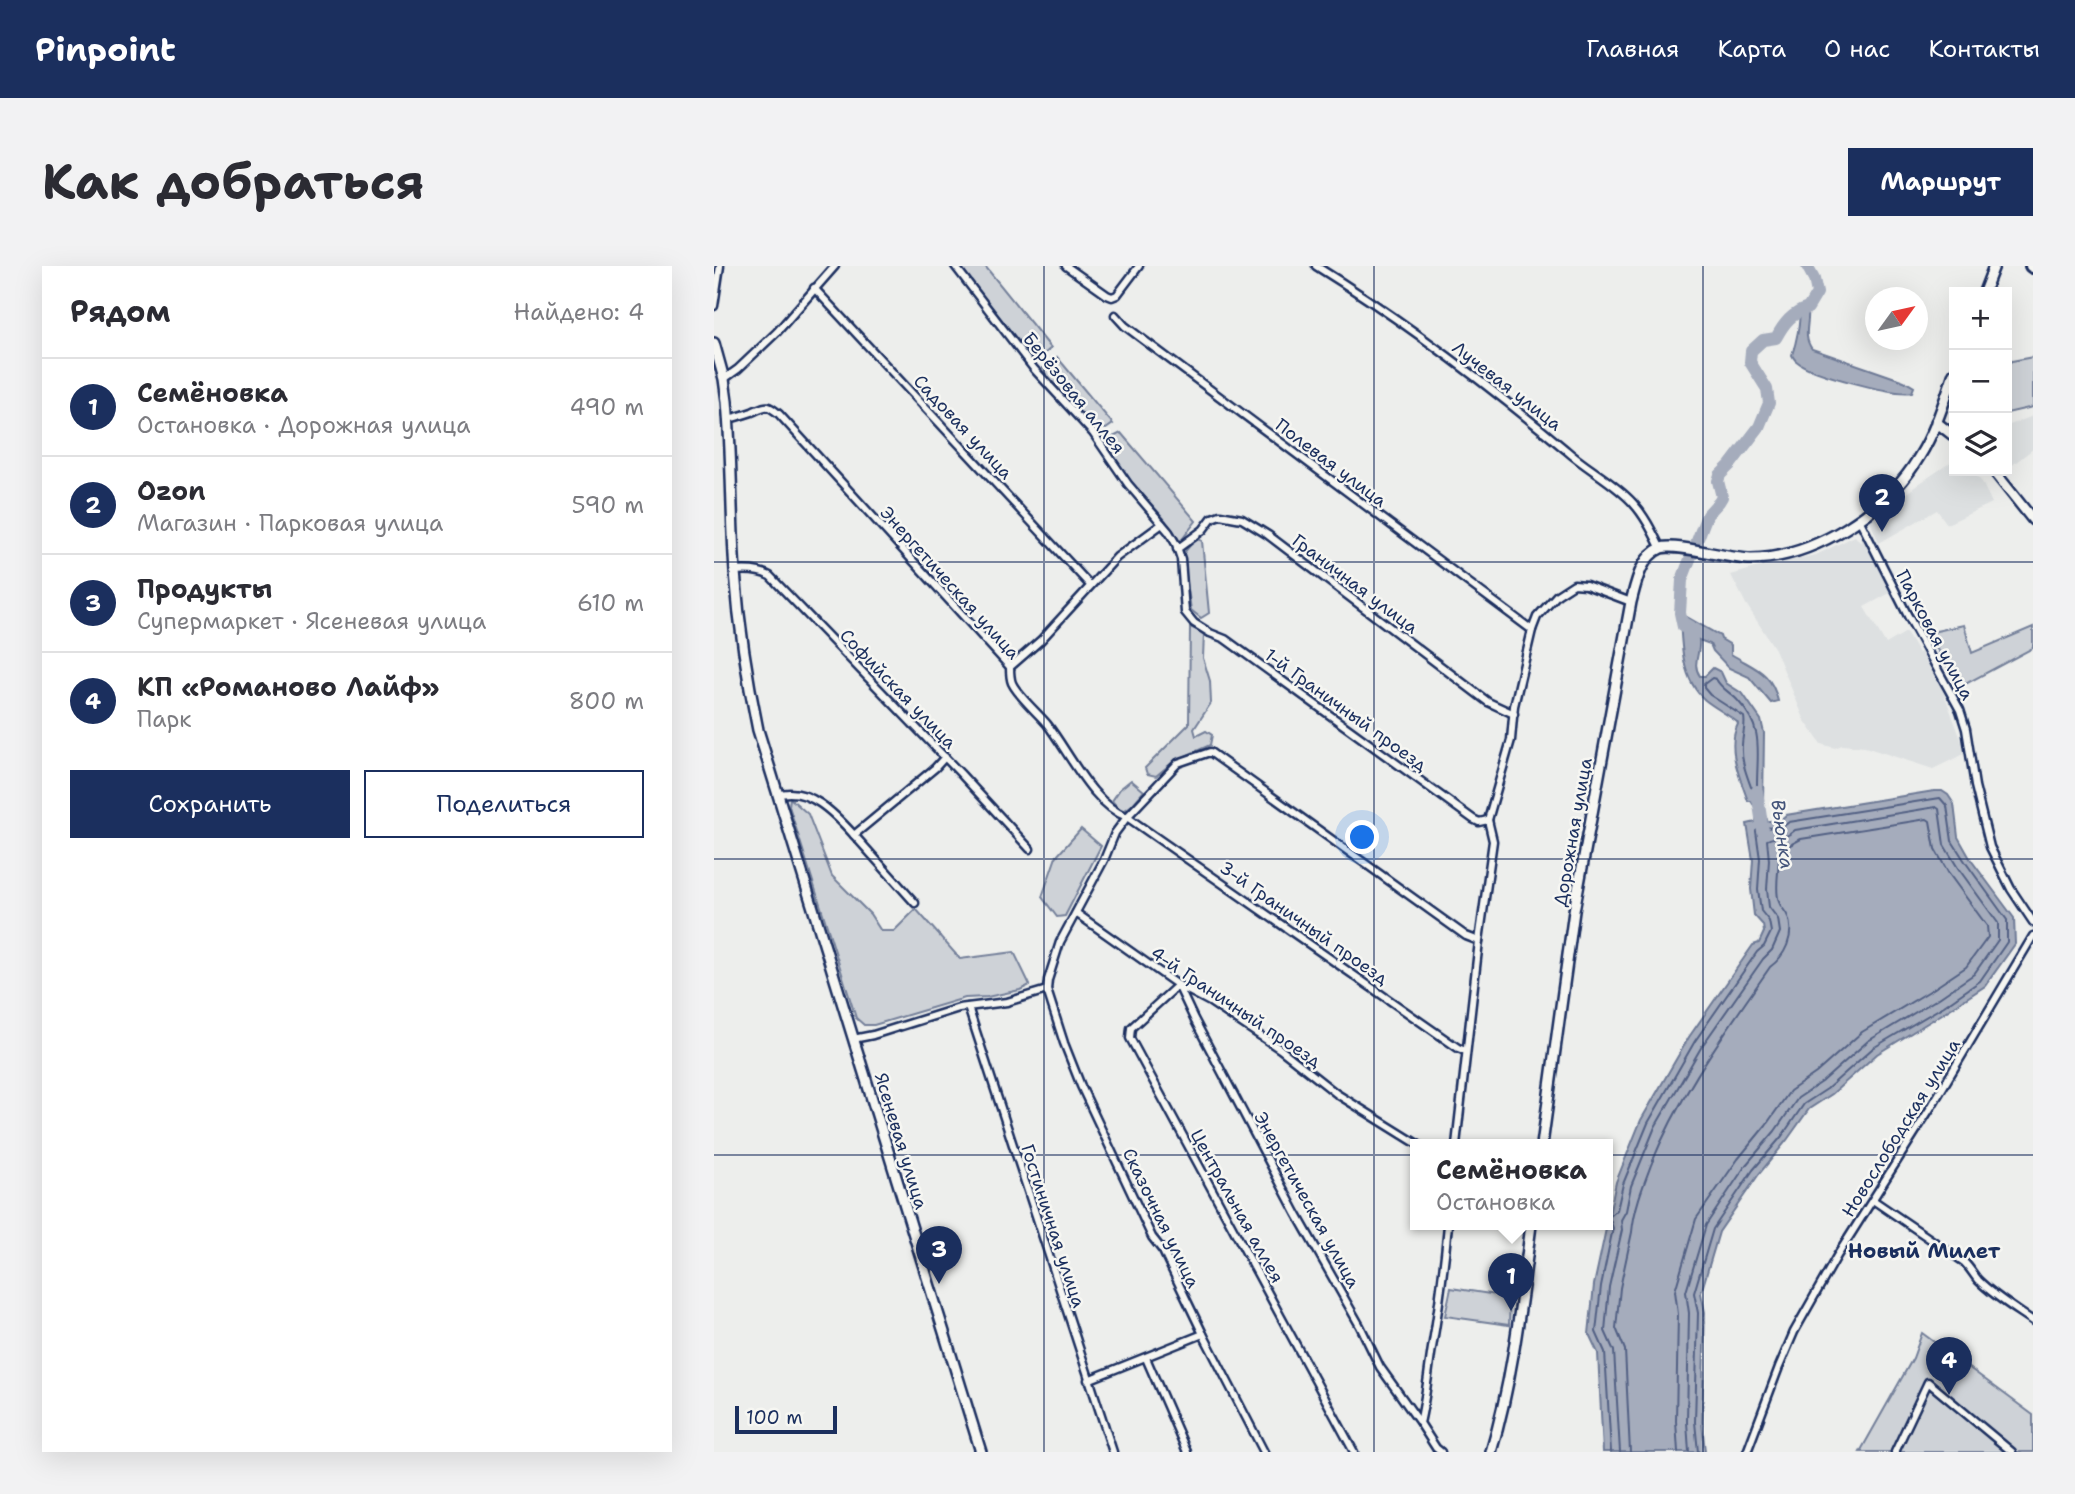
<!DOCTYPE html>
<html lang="ru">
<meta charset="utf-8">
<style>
body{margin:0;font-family:"Shantell Sans",sans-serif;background:#f2f2f3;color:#2b2b33}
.controls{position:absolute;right:21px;top:21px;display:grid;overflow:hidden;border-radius:0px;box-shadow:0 7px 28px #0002}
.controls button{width:63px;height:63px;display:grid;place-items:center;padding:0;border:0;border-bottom:2px solid #e1e1e2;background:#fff;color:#2b2b33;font:35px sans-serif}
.compass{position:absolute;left:1151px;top:21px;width:63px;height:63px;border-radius:50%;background:#fff;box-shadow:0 7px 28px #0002;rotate:57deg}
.scale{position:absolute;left:21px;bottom:18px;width:102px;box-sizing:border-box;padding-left:7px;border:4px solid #1b2f5e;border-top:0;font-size:19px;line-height:24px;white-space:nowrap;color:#1b2f5e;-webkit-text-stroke:5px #f6f6f2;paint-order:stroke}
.you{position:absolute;left:649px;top:572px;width:24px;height:24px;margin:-18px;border:5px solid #fff;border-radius:50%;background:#1a73e8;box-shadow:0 0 0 10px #1a73e833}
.badge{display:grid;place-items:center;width:46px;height:46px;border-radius:50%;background:#1b2f5e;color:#fff;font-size:23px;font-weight:700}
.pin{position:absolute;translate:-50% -58px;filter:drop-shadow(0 2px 4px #0008)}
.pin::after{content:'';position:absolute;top:37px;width:24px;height:21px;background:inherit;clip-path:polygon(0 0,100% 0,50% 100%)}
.popup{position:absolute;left:696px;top:873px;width:203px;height:91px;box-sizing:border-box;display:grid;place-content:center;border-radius:0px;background:#fff;filter:drop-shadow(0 2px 5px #0005);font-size:23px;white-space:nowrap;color:#7c7c81}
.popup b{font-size:26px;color:#2b2b33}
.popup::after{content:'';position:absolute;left:50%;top:100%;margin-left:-14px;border:14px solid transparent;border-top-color:#fff}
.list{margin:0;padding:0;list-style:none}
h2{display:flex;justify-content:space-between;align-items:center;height:91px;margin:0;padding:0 28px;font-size:30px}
h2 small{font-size:23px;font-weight:400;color:#7c7c81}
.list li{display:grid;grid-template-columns:46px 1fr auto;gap:21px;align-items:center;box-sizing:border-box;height:98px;padding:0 28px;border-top:2px solid #e1e1e2}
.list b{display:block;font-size:26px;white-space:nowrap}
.list p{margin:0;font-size:23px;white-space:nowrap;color:#7c7c81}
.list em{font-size:23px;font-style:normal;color:#7c7c81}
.actions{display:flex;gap:14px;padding:21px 28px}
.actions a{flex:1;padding:16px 0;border:2px solid #1b2f5e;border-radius:0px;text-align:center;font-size:24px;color:#1b2f5e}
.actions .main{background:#1b2f5e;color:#fff}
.icon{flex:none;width:38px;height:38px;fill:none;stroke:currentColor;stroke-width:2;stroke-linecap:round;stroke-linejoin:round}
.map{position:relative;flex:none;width:1319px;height:1186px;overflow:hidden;border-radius:0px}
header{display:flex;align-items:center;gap:42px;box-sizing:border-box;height:98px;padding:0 35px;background:#1b2f5e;color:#fff}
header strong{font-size:33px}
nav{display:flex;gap:38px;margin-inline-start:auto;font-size:24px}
.intro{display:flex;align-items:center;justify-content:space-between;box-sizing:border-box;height:168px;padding:0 42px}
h1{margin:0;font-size:49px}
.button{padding:18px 32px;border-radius:0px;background:#1b2f5e;color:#fff;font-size:24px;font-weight:700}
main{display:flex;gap:42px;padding:0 42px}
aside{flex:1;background:#fff;border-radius:0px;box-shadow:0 7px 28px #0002}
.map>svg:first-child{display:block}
.built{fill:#dde0e1}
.green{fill:#ced2d7;stroke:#74809a;stroke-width:2}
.water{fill:#a5acbc;stroke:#6e7a96;stroke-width:2}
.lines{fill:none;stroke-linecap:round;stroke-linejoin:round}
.shore{stroke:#526184;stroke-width:2}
.river{stroke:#a5acbc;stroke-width:12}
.street-casing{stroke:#1b2f5e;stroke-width:11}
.secondary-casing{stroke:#1b2f5e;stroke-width:14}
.highway-casing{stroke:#1b2f5e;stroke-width:16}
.street{stroke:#f6f6f2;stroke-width:6}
.secondary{stroke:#f6f6f2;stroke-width:9}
.highway{stroke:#f6f6f2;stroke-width:10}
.grid{fill:none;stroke:#1b2f5e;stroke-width:2;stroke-opacity:0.55}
.labels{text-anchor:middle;stroke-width:5;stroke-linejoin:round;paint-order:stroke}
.street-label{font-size:18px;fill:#1b2f5e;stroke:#f6f6f2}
.water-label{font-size:19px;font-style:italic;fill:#44547a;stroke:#f6f6f2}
.quarter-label{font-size:21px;font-weight:bold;fill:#1b2f5e;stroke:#f6f6f2}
</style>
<header>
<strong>Pinpoint</strong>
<nav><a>Главная</a><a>Карта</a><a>О нас</a><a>Контакты</a></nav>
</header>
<div class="intro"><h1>Как добраться</h1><a class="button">Маршрут</a></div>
<main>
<aside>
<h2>Рядом<small>Найдено: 4</small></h2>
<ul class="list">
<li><span class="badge">1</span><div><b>Семёновка</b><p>Остановка · Дорожная улица</p></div><em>490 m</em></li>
<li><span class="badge">2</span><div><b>Ozon</b><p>Магазин · Парковая улица</p></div><em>590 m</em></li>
<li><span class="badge">3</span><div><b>Продукты</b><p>Супермаркет · Ясеневая улица</p></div><em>610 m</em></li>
<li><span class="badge">4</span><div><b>КП «Романово Лайф»</b><p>Парк</p></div><em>800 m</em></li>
</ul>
<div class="actions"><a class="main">Сохранить</a><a>Поделиться</a></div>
</aside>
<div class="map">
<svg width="1319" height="1186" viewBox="0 0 1319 1186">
<rect width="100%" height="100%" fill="#edeeec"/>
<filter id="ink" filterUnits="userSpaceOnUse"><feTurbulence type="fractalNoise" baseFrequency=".0143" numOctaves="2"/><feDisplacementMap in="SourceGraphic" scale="14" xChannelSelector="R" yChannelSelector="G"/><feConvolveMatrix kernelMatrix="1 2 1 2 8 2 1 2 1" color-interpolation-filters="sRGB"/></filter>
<g filter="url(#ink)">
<g class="built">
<path d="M1319 150V183L1297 200 1293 194V160Z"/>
<path d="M1240 194V205H1258L1268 216 1278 237 1233 258 1223 244 1165 277 1156 255 1206 217Z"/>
<path d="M1141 270 1146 276 1150 273 1153 277 1176 327 1150 341 1172 378 1192 366 1205 387 1207 386 1229 425 1248 476 1250 488 1219 503 1151 481 1128 479 1121 482 1107 478 1091 455 1061 383 1032 338 1017 309 1051 299 1102 289Z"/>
</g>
<g class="green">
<path d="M245 0H271L337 82 321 96Z"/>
<path d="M343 91 399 158 392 163C367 156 345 123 328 103Z"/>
<path d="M1319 91V141L1293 147V98L1298 95Z"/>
<path d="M407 167 482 255 466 276C449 244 416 222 399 189 397 184 398 178 397 172Z"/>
<path d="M482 272 488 275 495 347 487 352 477 344 469 288Z"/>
<path d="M1250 359 1258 387 1319 361V382L1246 421 1213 367Z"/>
<path d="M476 361 490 367 489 392 496 415 497 437 480 463 482 470 492 465 498 469 496 479 460 495 442 510 433 508 431 502 475 458Z"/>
<path d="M417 514 430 525 418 539 408 546 398 535 406 523Z"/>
<path d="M76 532 94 548 118 610 156 648 167 665H180L202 643 246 693 300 686 316 719 306 724 273 731 251 732 160 759H150L142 752 75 540Z"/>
<path d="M367 563 387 580 351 650 343 651 328 631 342 591Z"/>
<path d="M737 1022 796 1031 795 1059 731 1050Z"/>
<path d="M1208 1067 1319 1149V1186H1146L1199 1092Z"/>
</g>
<g class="water">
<path d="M1094 42C1096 57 1088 70 1098 83L1190 115 1200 121 1198 126C1181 130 1099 108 1085 97 1080 94 1081 94 1078 89 1082 77 1087 56 1085 45Z"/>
<path d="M966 347 1006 370 1007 373 1017 379V388C1041 403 1057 405 1064 435L1057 437 1035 411 1015 402 999 385 996 378 985 374C987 388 977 397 986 410H991L999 402 1007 406 1012 417 1029 428 1047 454 1050 467 1049 540 1041 541 1037 535H1034C1026 512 1012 482 1024 458L1023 456C1013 448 1001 442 991 434 967 413 967 376 966 347Z"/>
<path d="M1220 525H1228L1234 529 1240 538 1244 571 1257 594 1300 652 1301 678 1271 720 1233 745 1163 788 1118 828 1095 843 1073 874 1045 908 1005 966 987 1027 991 1046 988 1156 991 1186H889L884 1087 875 1068 880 1019 902 916 927 854 975 771 1039 679 1045 677 1050 666 1049 659 1040 649 1037 623 1039 594 1033 558 1042 556V552L1051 550 1054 555H1061L1063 557 1072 549Z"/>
</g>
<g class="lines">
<g class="shore">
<path d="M998 412 1002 413C1008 424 1018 427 1025 436 1050 463 1043 485 1043 519L1041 523 1037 521C1032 507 1027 495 1028 480 1028 470 1032 461 1030 451L996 429 990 422V418Z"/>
<path d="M897 1186 891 1086 882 1066 887 1020 899 962 895 951 903 944 909 918 934 857 981 775 1043 686 1050 680 1057 666 1055 655 1047 645 1044 623 1046 593 1042 565 1049 560 1065 564 1075 556 1226 532 1233 540 1238 575 1252 597 1293 654V676L1266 715 1230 740 1159 782 1113 823 1090 838 1068 870 1039 904 999 963 980 1027 984 1047 981 1156 984 1186"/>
<path d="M906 1186 900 1085 891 1065 895 1021 908 964 907 954 912 945 917 920 941 861 988 780 1049 693 1058 684 1066 666 1064 653 1055 641 1053 623 1055 594 1053 574C1063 568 1066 577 1081 564L1222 541 1225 543 1230 579 1244 602 1284 657V674L1260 708 1225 732 1154 775 1108 816 1084 832 1061 865 1032 899 992 959 972 1026 975 1047 973 1156 975 1186"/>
<path d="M916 1186 911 1084 902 1062 906 1022 918 966C920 943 929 920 937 899 966 827 1012 765 1056 701 1071 690 1081 670 1074 651 1072 645 1067 642 1065 636 1060 622 1066 601 1065 585L1087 573 1213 553 1216 555 1221 583 1235 608 1273 660 1274 671 1252 701 1219 723 1148 766 1102 807 1076 825 1052 859 1024 893 982 953 961 1025 964 1048 962 1155 964 1186"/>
</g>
<g class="river">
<path d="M969 361 966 347 968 314 993 249 1005 236 1008 231 1004 215 1006 209 1016 199 1045 161 1055 137 1053 123 1036 96 1037 85 1049 74 1062 72C1070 57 1078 47 1094 42L1103 27 1100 13 1093 0"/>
<path d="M1043 525 1049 565"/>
</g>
<g class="street-casing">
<g id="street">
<path d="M241 0 320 103 379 167 414 218 455 266 462 278 467 293 471 346 480 357 496 367 511 373 759 553 765 556 774 554"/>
<path d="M352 0 393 29 398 31 403 29 425 0"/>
<path d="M602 0C689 54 773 118 852 184 873 203 900 216 919 237 931 250 939 267 947 283"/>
<path d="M100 22 376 319"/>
<path d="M0 40 6 0"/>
<path d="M401 49 411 60 818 364"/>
<path d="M10 113 24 103 63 66 121 0"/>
<path d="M14 153C22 151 30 149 38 146 52 140 52 137 65 148L296 401C296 406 296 412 298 417 304 430 323 446 333 458 355 486 378 538 413 551L744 782 752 785"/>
<path d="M1145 253 1194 350 1246 444 1252 463 1261 520 1276 581 1297 623 1319 656"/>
<path d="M463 283 489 264 498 252 506 249 528 253 554 269 774 436 800 448"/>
<path d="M21 305C33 304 45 304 56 310L246 507 316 583"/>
<path d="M296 401 327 374 403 291 448 258"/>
<path d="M63 529C94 519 121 548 140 569L221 502 231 491"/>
<path d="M774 554 797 474 800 440 818 364 823 351 843 329 860 318 872 319 917 336"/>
<path d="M140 569 201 637"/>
<path d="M362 647 464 719 496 736 566 783 623 828 705 879"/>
<path d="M254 741 399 1186"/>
<path d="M139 773 159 769 245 742 293 736 333 724"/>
<path d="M742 879 765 675 779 575 774 554"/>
<path d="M1159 934 1250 996C1256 1002 1259 1008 1264 1014 1280 1030 1300 1042 1319 1055"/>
<path d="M432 1092 473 1186"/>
<path d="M374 1114 489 1068"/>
<path d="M550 1186 489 1068 449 985 438 971 367 820 350 777 333 724 334 714 346 676 390 594 401 567 413 551 464 497 496 486 752 670 765 675"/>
<path d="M640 1186 416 772 417 762 464 719 480 753 582 947 646 1060 666 1101 706 1157"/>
<path d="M727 1186 722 1182 706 1157C712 1132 714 1107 718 1082 725 1041 730 1001 734 959"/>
<path d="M1033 1186 1065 1101 1080 1066 1123 990 1219 838 1319 670"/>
<path d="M1181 1186 1214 1116 1298 1186"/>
</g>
</g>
<g class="secondary-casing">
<g id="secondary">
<path d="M1270 26 1280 0"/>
<path d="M0 77 10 113 13 135C18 192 17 249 21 306 25 359 33 412 44 464L267 1186"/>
<path d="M1222 156 1240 170"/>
<path d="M1280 205 1319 254"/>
<path d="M828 879 860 645 917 336C922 317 927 290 947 282 963 277 1015 293 1037 293 1100 292 1173 245 1205 191 1221 166 1230 136 1240 107"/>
<path d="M777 1186C799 1112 807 1036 817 959"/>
</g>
</g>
<g class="highway-casing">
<path id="highway" d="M1317 0 1319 1"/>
</g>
<use href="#street" class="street"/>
<use href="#secondary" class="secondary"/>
<use href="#highway" class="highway"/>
</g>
</g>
<path class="grid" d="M330 0V1186M660 0V1186M989 0V1186M0 296H1319M0 593H1319M0 889H1319"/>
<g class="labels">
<g class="street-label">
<text transform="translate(793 120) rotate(38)" y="6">Лучевая улица</text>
<text transform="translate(360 127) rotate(51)" y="6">Берёзовая аллея</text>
<text transform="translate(249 161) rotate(47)" y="6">Садовая улица</text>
<text transform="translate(617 197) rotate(37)" y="6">Полевая улица</text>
<text transform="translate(236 317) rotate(48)" y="6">Энергетическая улица</text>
<text transform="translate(641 318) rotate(37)" y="6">Граничная улица</text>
<text transform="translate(1221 369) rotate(62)" y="6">Парковая улица</text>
<text transform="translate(184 423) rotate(46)" y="6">Софийская улица</text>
<text transform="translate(632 444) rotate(36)" y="6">1-й Граничный проезд</text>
<text transform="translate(859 566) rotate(-80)" y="6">Дорожная улица</text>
<text transform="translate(590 657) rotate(35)" y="6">3-й Граничный проезд</text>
<text transform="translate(522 741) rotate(34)" y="6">4-й Граничный проезд</text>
<text transform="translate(1187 862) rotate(-58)" y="6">Новослободская улица</text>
<text transform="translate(187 875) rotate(73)" y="6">Ясеневая улица</text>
<text transform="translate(593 934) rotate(61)" y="6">Энергетическая улица</text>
<text transform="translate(523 940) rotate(61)" y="6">Центральная аллея</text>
<text transform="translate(447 952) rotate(64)" y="6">Сказочная улица</text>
<text transform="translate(339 960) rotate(72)" y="6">Гостиничная улица</text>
</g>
<g class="water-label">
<text transform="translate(1069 568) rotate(82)" y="7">Вьюнка</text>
</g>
<g class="quarter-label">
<text x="1210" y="992">Новый Милет</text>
</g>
</g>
</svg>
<div class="controls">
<button>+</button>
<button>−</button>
<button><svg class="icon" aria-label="layers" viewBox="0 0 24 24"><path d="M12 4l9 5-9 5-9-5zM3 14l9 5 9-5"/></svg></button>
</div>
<svg class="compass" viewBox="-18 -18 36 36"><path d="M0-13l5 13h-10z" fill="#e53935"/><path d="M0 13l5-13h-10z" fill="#7c7c81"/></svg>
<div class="scale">100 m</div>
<div class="you"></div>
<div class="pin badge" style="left:797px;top:1045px">1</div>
<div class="popup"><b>Семёновка</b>Остановка</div>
<div class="pin badge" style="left:1168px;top:266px">2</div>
<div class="pin badge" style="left:225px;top:1018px">3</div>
<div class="pin badge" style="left:1235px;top:1129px">4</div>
</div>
</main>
